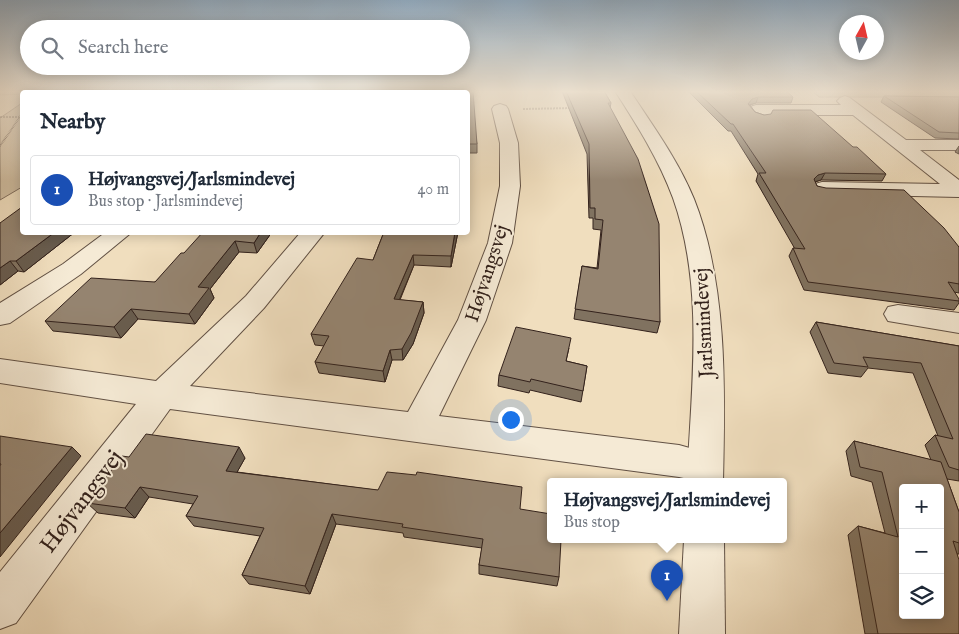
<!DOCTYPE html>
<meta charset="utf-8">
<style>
body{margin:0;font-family:"IM FELL English",serif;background:#f6f6f7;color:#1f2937}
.controls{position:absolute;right:15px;bottom:15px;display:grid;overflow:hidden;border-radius:5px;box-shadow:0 2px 12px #0003}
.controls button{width:45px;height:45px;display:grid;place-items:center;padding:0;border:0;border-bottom:1px solid #e0e1e3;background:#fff;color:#1f2937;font:25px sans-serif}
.compass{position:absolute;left:839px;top:15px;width:45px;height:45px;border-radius:50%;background:#fff;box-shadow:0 2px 12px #0003;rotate:8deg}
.you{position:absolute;left:510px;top:419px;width:18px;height:18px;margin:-12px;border:4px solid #fff;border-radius:50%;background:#1a73e8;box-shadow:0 0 0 8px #1a73e833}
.badge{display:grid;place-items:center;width:32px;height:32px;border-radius:50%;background:#b45309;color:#fff;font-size:16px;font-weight:700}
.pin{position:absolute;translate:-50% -41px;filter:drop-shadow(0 1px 2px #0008)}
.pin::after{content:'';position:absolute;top:26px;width:18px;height:15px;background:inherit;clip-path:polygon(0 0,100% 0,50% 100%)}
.popup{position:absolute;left:547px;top:478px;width:240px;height:65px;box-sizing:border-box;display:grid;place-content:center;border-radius:5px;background:#fff;filter:drop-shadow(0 1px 4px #0005);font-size:16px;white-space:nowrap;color:#747a83}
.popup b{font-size:19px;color:#1f2937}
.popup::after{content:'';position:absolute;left:50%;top:100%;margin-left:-10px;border:10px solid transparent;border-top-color:#fff}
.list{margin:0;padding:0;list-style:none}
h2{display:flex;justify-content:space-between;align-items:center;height:65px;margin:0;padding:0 20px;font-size:21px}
h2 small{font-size:16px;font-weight:400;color:#747a83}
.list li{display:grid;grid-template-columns:32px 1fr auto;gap:15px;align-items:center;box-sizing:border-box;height:70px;margin:0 10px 10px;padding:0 10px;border:1px solid #e0e1e3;border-radius:5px}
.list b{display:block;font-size:19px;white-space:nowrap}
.list p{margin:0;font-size:16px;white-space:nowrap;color:#747a83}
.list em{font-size:16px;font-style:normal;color:#747a83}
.icon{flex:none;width:28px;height:28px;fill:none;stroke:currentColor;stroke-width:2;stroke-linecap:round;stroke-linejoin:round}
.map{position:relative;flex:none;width:959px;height:634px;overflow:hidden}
.search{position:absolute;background:#fff;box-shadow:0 2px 12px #0003;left:20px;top:20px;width:450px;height:55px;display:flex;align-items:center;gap:12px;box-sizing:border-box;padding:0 18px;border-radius:28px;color:#747a83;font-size:19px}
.panel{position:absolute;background:#fff;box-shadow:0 2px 12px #0003;left:20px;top:90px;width:450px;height:145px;border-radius:5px}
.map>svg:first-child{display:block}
.green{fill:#d0bea2;stroke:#82705f}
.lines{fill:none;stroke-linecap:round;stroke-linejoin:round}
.minor-casing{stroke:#625144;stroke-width:2}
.tertiary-casing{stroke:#625144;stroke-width:2}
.path{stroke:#33221c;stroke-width:2;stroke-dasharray:0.5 1;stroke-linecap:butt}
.minor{fill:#f5ead5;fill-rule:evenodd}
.tertiary{fill:#f5ead5;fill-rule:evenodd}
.wall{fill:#807260;stroke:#33221c}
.shaded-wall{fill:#685c4e;stroke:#33221c}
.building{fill:#958470;stroke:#33221c;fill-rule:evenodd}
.labels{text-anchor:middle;stroke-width:4;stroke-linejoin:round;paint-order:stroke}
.street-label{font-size:20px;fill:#33221c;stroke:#f5ead5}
.near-street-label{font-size:24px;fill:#33221c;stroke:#f5ead5}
</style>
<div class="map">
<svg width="959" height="634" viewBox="0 0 959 634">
<rect width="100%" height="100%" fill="#f0debe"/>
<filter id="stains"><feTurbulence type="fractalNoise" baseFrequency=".004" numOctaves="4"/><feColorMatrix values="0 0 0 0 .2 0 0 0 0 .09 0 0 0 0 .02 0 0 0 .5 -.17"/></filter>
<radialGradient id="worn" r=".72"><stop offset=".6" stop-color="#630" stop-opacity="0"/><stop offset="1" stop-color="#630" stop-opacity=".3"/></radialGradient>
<g class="green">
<path d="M0 91H259L22 92V94L0 95Z"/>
<path d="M812 91H959V97H819Z"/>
<path d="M22 103V187L0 200V118Z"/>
</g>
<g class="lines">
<g class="minor-casing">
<g id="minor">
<path d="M845 96 850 98 906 140H959V150H920L959 180V197L822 194 815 192 812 188 815 184 822 182 940 184 853 115H769L768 119C758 122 753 118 748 110L750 107 756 105H841L837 101 840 98Z"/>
<path d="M500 104 506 106 508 109 518 143 520 186 512 243 486 320 439 416 679 445 718 456 723 467 718 478 702 482 679 477 170 409 16 623 0 629V572L136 404 0 383V359L156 381 246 296 301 232H325L264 308 190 386 408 412 458 320 488 243 500 186V143L492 109 494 106Z"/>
<path d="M106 232H132L81 274 10 323 0 325V303L63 264Z"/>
<path d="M898 305 959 313V333L888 321 884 314 888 307Z"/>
</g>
</g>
<g class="tertiary-casing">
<g id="tertiary">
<path d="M615 91H630C653 126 678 160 694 199 728 285 725 392 723 482H687C691 389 705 288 673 198 659 160 637 125 615 91Z"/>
<path d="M684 540H724L725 634H679Z"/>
</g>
</g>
<g class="path">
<path d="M871 91 959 92"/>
<path d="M523 109 572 108"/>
<path d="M0 117H19"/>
<path d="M0 146 22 114"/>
</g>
<use href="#minor" class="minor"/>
<use href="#tertiary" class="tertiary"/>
</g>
<g class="wall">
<path d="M562 91H604L611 103 610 108 660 322 657 333 574 319 582 266 597 268 601 230 593 229V218H589L587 154Z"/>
<path d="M690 91H786L793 97 791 103H756L750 105 755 112 853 147 886 174 882 181 821 180 815 182 817 186 959 247V293L954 292 959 301V303L954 310 804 290 789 256 793 248 795 249 756 181 758 174 731 131H728L690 93Z"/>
<path d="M468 92 477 144V153H468Z"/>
<path d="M884 96 959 97V139L935 138 881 102Z"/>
<path d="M959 146V154L955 152Z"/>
<path d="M0 223 22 232H75L24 272 18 271 0 285Z"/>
<path d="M272 232 257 253 239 252 210 289 214 298 195 324 138 319 121 338 53 331 45 321 155 282 184 253Z"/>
<path d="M384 232H458L451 267 414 265 400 300 423 302 424 313 413 344 403 360H392L385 382 319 373 315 362 324 346 315 345 311 334 373 260Z"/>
<path d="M816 322 959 346V481L947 479 959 512V554H957L959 634H865L848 535 858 526 885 533 872 482 851 476 846 451 854 441 931 460 925 445 935 435 938 436 913 373 868 368 861 377 828 373 810 332Z"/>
<path d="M569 348 566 361 587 366 581 402 530 390 529 393 498 386 499 375Z"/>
<path d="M129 457 245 458 237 472 520 509 559 577 557 586 479 574V565L482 548 404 537 403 533 336 524 310 594 249 584 242 575 260 536 194 526 186 516 193 504 149 497 135 518 98 513 87 503Z"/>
</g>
<g class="shaded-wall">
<path d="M758 97 756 103 749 105 748 104 752 99Z"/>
<path d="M825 173 821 180 814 182V179L818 175Z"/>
<path d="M55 232H75L24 272 16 261Z"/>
<path d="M261 232H272L257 253 254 243Z"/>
<path d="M455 232H458L451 267V256Z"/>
<path d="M235 241 239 252 210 289 214 298 195 324 189 314 198 287Z"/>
<path d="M413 255 414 265 395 310 394 299Z"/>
<path d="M10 261 18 271 0 285V268Z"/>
<path d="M423 302 424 313 413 344 403 360 402 349Z"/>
<path d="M131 309 138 319 121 338 114 327Z"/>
<path d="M390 350 392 360 385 382 383 371Z"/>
<path d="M72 447 81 456 0 557V533Z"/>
<path d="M239 447 245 458 232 481 226 471Z"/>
<path d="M140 487 149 497 135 518 125 508Z"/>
<path d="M332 514 336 524 310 594 305 586Z"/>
</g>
<g class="building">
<path d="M166 91H278V92H165Z"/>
<path d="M335 91H362L361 92H334Z"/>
<path d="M417 91H473L477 144H468V92H417Z"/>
<path d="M566 91H604L611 103H608L638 159 659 224 660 322 575 309 582 266 598 269 603 220 595 219V208H590L589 144Z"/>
<path d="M696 91H786L793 97H758L752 99 748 104 755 112 764 115 771 114 773 110H811L853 147H857L886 174 825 173 818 175 814 179 817 186 826 188 904 190 944 228 959 247V284L948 282 959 299V301L808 282 793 248 805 249 759 173H766L733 124H731Z"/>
<path d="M884 96 959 97V133L939 132Z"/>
<path d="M22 207V232H55L16 261H10L0 268V223Z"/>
<path d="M203 232H261L254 243 235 241 198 287 209 288 189 314 131 309 114 327 45 321 91 278 155 282 181 253H184Z"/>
<path d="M384 232H455L451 256 413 255 394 299 423 302 411 333 402 349 390 350 383 371 315 362 329 336 311 334 357 258 373 260Z"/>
<path d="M816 322 959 346V470L949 467 935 435 953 439 921 363 863 357 868 367 834 363Z"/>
<path d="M516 327 571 338 566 361 587 366 583 391 531 379 530 382 499 375Z"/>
<path d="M146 434 239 447 226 471 378 490 387 472 416 475 417 472 522 487 520 509 551 514V540H561L559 577 479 565 483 539 402 527 403 524 332 514 305 586 242 575 264 528 186 516 198 496 140 487 125 508 87 503 122 456 129 457Z"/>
<path d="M0 436 72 447 0 533V466L1 464H0Z"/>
<path d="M854 441 941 462 959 512V543L953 541 959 560V634H878L858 526 898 537 882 472 860 467ZM903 488H940V615H903Z"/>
</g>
<linearGradient id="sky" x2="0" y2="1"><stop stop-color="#91abc1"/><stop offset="0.51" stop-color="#f8f0e2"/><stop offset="1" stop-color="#f8f0e2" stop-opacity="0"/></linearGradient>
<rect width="959" height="180" fill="url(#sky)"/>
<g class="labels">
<g class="street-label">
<text transform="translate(486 273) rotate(-72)" y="7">Højvangsvej</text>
<text transform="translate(703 323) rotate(-93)" y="7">Jarlsmindevej</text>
</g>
<g class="near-street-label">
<text transform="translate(81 501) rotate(-53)" y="8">Højvangsvej</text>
</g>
</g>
<rect width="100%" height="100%" filter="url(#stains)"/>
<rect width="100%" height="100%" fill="url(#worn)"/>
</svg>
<div class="controls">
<button>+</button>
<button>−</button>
<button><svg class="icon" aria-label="layers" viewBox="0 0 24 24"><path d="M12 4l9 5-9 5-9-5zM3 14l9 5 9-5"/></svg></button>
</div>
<svg class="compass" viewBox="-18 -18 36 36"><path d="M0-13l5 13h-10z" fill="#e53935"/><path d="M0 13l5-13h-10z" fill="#747a83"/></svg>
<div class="you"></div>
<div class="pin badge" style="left:667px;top:601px;background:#1a4fb4">1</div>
<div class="popup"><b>Højvangsvej/Jarlsmindevej</b>Bus stop</div>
<div class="search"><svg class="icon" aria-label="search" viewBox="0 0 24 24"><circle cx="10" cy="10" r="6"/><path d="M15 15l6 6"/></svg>Search here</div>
<section class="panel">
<h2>Nearby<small></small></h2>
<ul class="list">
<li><span class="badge" style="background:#1a4fb4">1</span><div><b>Højvangsvej/Jarlsmindevej</b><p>Bus stop · Jarlsmindevej</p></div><em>40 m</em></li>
</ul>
</section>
</div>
